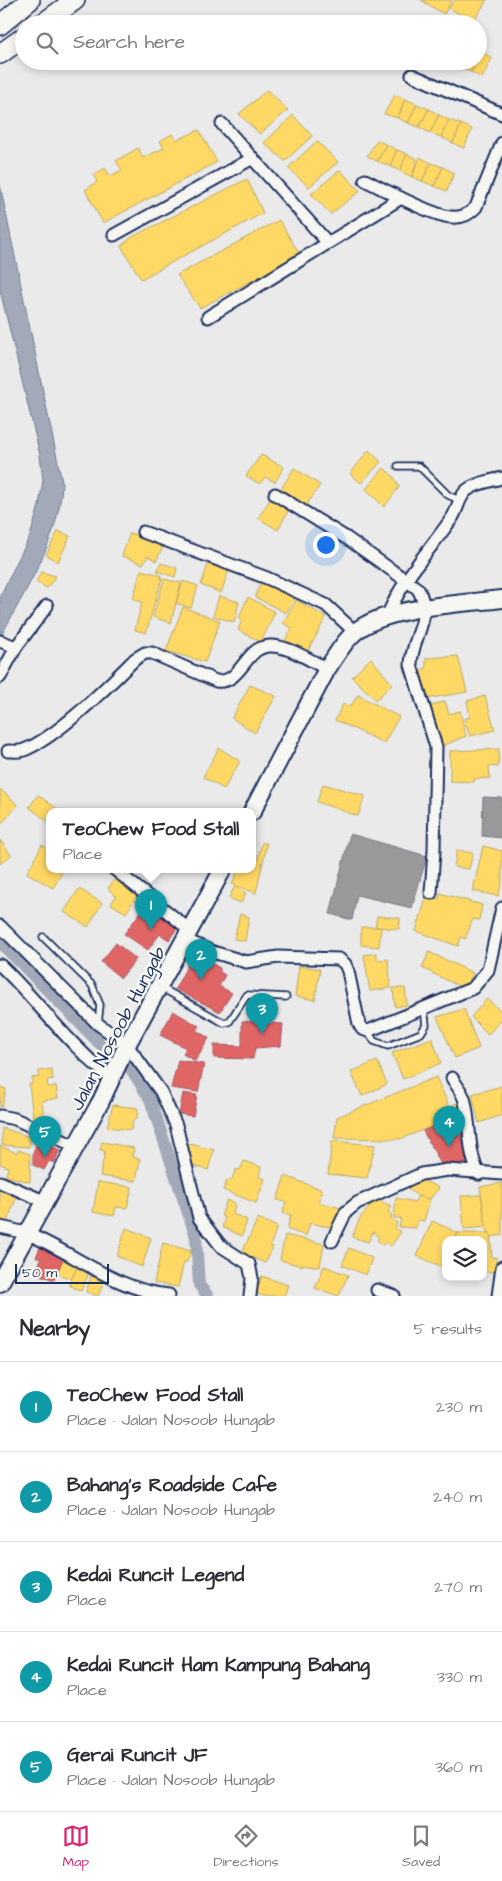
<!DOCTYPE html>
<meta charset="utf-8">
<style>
body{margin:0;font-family:"Architects Daughter",sans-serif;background:#f2f2f3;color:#2b2b33}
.controls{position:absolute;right:15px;bottom:15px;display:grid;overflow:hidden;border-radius:10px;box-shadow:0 2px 8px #0003}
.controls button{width:45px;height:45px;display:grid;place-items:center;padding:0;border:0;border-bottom:1px solid #e1e1e2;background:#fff;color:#2b2b33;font:25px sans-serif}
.scale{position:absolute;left:15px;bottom:12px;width:94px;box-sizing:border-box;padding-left:5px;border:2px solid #1b2f5e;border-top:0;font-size:14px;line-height:18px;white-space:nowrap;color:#1b2f5e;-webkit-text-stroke:4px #f6f6f2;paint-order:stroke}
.you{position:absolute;left:325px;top:544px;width:18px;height:18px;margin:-12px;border:4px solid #fff;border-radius:50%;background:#1a73e8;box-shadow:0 0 0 8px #1a73e833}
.badge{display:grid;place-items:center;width:32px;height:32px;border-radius:50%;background:#db2777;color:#fff;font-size:16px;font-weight:700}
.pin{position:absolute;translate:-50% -41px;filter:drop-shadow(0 1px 2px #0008)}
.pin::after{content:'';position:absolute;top:26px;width:18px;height:15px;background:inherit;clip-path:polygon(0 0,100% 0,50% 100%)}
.popup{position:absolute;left:46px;top:808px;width:210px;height:65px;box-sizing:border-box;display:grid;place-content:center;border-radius:10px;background:#fff;filter:drop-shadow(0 1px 4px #0005);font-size:16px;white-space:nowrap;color:#7c7c81}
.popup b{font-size:19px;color:#2b2b33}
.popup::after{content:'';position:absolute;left:50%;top:100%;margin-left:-10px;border:10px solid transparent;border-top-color:#fff}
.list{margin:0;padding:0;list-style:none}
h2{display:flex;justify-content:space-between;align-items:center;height:65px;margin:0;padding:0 20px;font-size:21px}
h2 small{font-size:16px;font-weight:400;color:#7c7c81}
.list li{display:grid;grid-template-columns:32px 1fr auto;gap:15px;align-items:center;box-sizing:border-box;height:90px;padding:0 20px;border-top:1px solid #e1e1e2}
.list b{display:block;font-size:19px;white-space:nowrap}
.list p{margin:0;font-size:16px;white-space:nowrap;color:#7c7c81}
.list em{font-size:16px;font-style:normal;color:#7c7c81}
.icon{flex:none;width:28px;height:28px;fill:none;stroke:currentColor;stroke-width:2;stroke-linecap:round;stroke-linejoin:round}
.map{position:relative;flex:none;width:502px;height:1296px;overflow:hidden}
.search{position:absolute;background:#fff;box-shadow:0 2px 8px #0003;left:15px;right:15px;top:15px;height:55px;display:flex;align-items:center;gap:12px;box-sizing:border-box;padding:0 18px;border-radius:28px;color:#7c7c81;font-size:19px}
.sheet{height:515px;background:#fff}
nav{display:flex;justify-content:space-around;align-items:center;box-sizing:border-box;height:70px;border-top:1px solid #e1e1e2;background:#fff;font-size:14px;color:#7c7c81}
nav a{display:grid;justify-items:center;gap:2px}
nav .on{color:#db2777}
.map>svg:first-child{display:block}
.water{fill:#a2aaba;stroke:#6c7995}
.homes{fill:#ffd966;stroke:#bba664}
.shops{fill:#e06666;stroke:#a55664}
.industry{fill:#999;stroke:#737987}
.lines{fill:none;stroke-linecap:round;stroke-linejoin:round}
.canal{stroke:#a2aaba;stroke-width:12}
.lane-casing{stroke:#1b2f5e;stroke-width:9}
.street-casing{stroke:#1b2f5e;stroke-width:15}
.secondary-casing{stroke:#1b2f5e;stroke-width:20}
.primary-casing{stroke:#1b2f5e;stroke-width:22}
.lane{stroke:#f6f6f2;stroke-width:5.5}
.street{stroke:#f6f6f2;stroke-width:11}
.secondary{stroke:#f6f6f2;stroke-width:16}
.primary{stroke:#f6f6f2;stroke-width:19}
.labels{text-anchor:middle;stroke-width:5;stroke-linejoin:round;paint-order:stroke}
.street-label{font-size:19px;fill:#1b2f5e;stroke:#f6f6f2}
</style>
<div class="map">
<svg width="502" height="1296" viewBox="0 0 502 1296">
<rect width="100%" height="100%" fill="#e9eae9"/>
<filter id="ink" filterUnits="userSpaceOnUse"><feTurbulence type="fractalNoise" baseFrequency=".02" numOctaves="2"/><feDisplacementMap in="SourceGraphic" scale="10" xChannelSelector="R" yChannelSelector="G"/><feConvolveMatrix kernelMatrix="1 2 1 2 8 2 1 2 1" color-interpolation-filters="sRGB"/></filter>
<g filter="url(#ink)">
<path class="water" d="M0 185 62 482C60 539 26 588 0 638V596L30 536 39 506 43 480 40 455 0 290Z"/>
<g class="homes">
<path d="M421 0H452L444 14Z"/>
<path d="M455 0H487L473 22 449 8Z"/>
<path d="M480 51 492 58 482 78 471 72 476 61H478Z"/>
<path d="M461 61H476L471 72 458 67Z"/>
<path d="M267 90 288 110 260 134 239 114Z"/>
<path d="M395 95 405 99 398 118 384 114Z"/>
<path d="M405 99 417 104 408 123 398 118Z"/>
<path d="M417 104 429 109 419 127 408 123Z"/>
<path d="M429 109 439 115 430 133 419 127Z"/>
<path d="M293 115 312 136 285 161 264 143Z"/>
<path d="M439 115 449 120 441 137 430 133Z"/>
<path d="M449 120 461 124 453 143 441 137Z"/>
<path d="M461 124 472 129 464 148 453 143Z"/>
<path d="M199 130 217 162 103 223 85 190 97 182 94 175 105 168 110 176 122 170 116 161 138 148 143 158 164 148 160 141 172 134 177 140Z"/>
<path d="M377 140 387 145 377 161 367 156Z"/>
<path d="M317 141 338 162 309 187 288 168Z"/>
<path d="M387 145 397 150 390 166 377 161Z"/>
<path d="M397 150 407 154 400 171 390 166Z"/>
<path d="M407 154 417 159 412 177 400 171Z"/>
<path d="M420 157 431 163 422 181 412 177Z"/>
<path d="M431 163 443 167 434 186 422 181Z"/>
<path d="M443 167 454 173 447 191 434 186Z"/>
<path d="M340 170 360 191 331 214 311 194Z"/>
<path d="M247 179 263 213 141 279 121 246 132 237Z"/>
<path d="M279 220 299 253 278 267 200 308 177 275Z"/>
<path d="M369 450 381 462 361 483 350 474Z"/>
<path d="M261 455 284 467 275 482 265 477 260 484 246 476Z"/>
<path d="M294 468 320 485 306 506 281 489Z"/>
<path d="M384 468 394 477 399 487 384 507 366 489Z"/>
<path d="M271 498 289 509 278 530 258 518Z"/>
<path d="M58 531 70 536 58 562 46 555Z"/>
<path d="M130 533 164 545 156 561 148 556 143 564 122 556Z"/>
<path d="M209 562 229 570 221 593 201 585Z"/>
<path d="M161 563 177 568 175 577 157 571Z"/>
<path d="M141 570 160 575 162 578 146 633 135 630 142 602 133 599Z"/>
<path d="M41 572 56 576 47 588 36 582Z"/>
<path d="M164 579 181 583 171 623 153 617Z"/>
<path d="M262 580 295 597 286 613 255 597Z"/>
<path d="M183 581 198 586 191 608 176 603Z"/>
<path d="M219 596 239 602 234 622 213 616Z"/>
<path d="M248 597 275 612 261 642 238 630 242 620 239 617Z"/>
<path d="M296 600 326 617 308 651 285 641 292 628 283 623Z"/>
<path d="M183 607 220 621 205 662 166 651Z"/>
<path d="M458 656 467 692 425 699 418 672 426 668V658Z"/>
<path d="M371 658 392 684 376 700 352 677Z"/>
<path d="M250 685 276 696 255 733 232 718Z"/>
<path d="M358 695 399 717 384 743 335 720 343 704 350 707Z"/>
<path d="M485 696 495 730 470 736 464 719 470 717 467 701Z"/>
<path d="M445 701 449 714 460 711 466 736 442 746 428 707Z"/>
<path d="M219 748 240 761 224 789 203 777Z"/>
<path d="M499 749 498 767 489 766 490 778 474 779V782L450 781V751Z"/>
<path d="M323 784 365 796 358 816 317 802Z"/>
<path d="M0 789 18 805 2 823 0 821Z"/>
<path d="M38 795 60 811H50V823L29 807Z"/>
<path d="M0 840 11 855 0 864Z"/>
<path d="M262 843H267L256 893 232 884 239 869H252V864L256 865Z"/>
<path d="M42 845 50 850V869H64L53 888 27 873Z"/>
<path d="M483 846 502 851V883L498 896 473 891Z"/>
<path d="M457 850 473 853 469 869 454 867Z"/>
<path d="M115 878 139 893 126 913 111 904 116 896 108 889Z"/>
<path d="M235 886 246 893 241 903 229 898Z"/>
<path d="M79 889 102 903 88 927 64 912Z"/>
<path d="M440 893 482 905 479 920 473 919 465 939 461 937 458 946 416 931 427 896 439 899Z"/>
<path d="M240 914 249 917 245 941 234 939Z"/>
<path d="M377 916 400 918 399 929 375 927Z"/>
<path d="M361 927H381L379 947 361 945Z"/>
<path d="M429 952 473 973 465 989 422 968Z"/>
<path d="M377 953V960L388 959 391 988 370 991 364 955Z"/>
<path d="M299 966 320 969 315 1000 295 996Z"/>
<path d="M393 988H405L407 1005 395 1007Z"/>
<path d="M487 999 502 1012V1020L488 1034 471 1017Z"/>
<path d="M464 1009 479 1048 455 1058 437 1017Z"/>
<path d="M432 1038 441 1063 403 1079 392 1053Z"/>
<path d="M377 1061 387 1084 362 1096 351 1072Z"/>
<path d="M52 1069 53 1079 47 1080 48 1087 56 1086 58 1098 42 1101 44 1122 34 1124 29 1084H32V1078L39 1077V1071Z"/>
<path d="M436 1077 449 1106 458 1103 461 1115 400 1139 334 1138 337 1117Z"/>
<path d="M502 1086V1115L479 1123 472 1094Z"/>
<path d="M0 1087 6 1089 2 1107H0Z"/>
<path d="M113 1105 138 1108 137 1118 133 1120 131 1130 107 1127Z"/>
<path d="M2 1128 30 1137 29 1147 2 1145Z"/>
<path d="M332 1141 375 1145 367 1178 328 1174Z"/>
<path d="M102 1142 134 1148 132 1157 140 1159 136 1181 100 1176 105 1151 100 1150Z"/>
<path d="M186 1143 214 1150 208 1170 191 1165Z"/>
<path d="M0 1146 17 1153 18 1150 30 1154V1182L6 1176 8 1167 0 1164Z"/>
<path d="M244 1161 261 1167 259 1177 265 1179 256 1203 223 1190 227 1180 231 1181 236 1169 240 1170Z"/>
<path d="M285 1176 323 1190 318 1202 341 1208 335 1228 310 1223 306 1236 287 1229 291 1215 283 1213 286 1202 277 1200Z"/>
<path d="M419 1178 439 1188 430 1199 418 1196 408 1189Z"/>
<path d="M98 1182 132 1187 127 1208 116 1207 114 1216 93 1212Z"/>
<path d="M502 1183V1235L490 1237V1233H487L480 1187Z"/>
<path d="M0 1189 17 1196 7 1222 0 1219Z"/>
<path d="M481 1195 486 1227 464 1229 461 1196Z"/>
<path d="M418 1196 430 1199 424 1221 418 1220 416 1228 399 1227 401 1218H394L396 1198 415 1202Z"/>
<path d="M376 1199 391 1206 388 1212 392 1215 391 1218 397 1223 395 1228 401 1232 391 1246 386 1242 383 1245 377 1240 379 1237 373 1232 368 1242 352 1237 360 1218Z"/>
<path d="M227 1200 235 1203 233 1214 247 1220 242 1236 222 1227 225 1218 221 1216Z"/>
<path d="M258 1218 277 1227 270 1246 273 1247 265 1263 242 1253Z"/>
<path d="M432 1221 458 1233 455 1240H446V1260L443 1267 417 1256Z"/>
<path d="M126 1228 151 1238 142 1267 117 1256Z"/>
<path d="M458 1233H490L492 1258 496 1257V1272H483V1240H455Z"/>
<path d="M285 1235 324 1244 320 1267 302 1264V1266L280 1260Z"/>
<path d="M163 1243 191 1251 187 1262H184L178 1287 154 1283Z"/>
<path d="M349 1248 372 1258 366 1275 342 1265Z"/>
<path d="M63 1259 78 1265 72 1279 57 1274Z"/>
<path d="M78 1265 90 1270 81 1291 69 1285Z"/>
<path d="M324 1266 348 1275 339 1296 315 1288Z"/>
<path d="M91 1276 104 1281 98 1296 86 1292Z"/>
<path d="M262 1276 288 1285 284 1296H263L256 1293Z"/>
</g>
<g class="shops">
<path d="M146 905 178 927 169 940 160 934 148 950 124 934Z"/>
<path d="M116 943 136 959 121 978 101 962Z"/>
<path d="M196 949 209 954 207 961 220 968V972L225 975 219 986 232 993 220 1012 175 989Z"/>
<path d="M173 1011 199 1026 196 1030 209 1038 195 1061 183 1054 186 1048 160 1035Z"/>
<path d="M242 1021 283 1024 281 1046 255 1048 253 1059 214 1058V1045L242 1046Z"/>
<path d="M178 1060 204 1064 198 1092 171 1088Z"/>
<path d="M183 1093 197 1095 193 1116 179 1114Z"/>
<path d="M453 1118 461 1125 469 1168 441 1164 423 1131Z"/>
<path d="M38 1141 60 1150 54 1163 49 1161 44 1170 33 1165V1153Z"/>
<path d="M42 1243 65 1254 54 1280 35 1273 41 1259 36 1257Z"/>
</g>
<g class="industry">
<path d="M483 797 502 798V838L482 836Z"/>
<path d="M350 834 427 856 412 908 357 895 352 920 330 914Z"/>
</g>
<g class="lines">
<path class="canal" d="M0 942 109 1053 131 1069 150 1099 196 1237 199 1285 208 1296"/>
<g class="lane-casing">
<g id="lane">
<path d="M398 466H419L448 495 459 500"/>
<path d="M43 937 92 985 100 1005 98 1024"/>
<path d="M160 987 224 1023 229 1022 247 995 286 997"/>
<path d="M368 1031 374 1041 388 1046 421 1033 426 1025 424 1008"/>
</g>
</g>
<g class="street-casing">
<g id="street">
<path d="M412 75 502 114"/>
<path d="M222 124 328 243"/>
<path d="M365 180C383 189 435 217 452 217 463 218 469 214 476 207L502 143"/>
<path d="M114 235 253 158"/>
<path d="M208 317 401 198"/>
<path d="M275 494 348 539 418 589C434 619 411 637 411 665L436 747 434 851 431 893"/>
<path d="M143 532 267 578 326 605 355 632"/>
<path d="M387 617C402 579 429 551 452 518 458 509 458 499 466 491 475 483 491 481 502 478"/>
<path d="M0 641 16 647"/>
<path d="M0 677 16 647 47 606"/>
<path d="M8 751C13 751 20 752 24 750 58 737 109 685 135 659L145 653H152L216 681C242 685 245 644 272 646 291 647 311 661 327 669"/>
<path d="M114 869 191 931"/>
<path d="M0 926 98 1024 127 1045 161 1092 176 1125 199 1218 221 1246 249 1264 252 1278 250 1296"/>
<path d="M186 940 213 952 246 962 278 957 339 959 345 964 348 971 359 1024 362 1029 368 1031 473 988 488 970 502 908"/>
<path d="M0 965C39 1002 69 1046 113 1079"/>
<path d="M452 1078C456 1084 461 1091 464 1098 471 1122 467 1151 479 1174"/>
<path d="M0 1116 15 1119 77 1147"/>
<path d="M0 1182 46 1202"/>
<path d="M0 1227C10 1229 20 1231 30 1235 76 1254 118 1291 169 1295"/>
<path d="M332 1241 346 1212 357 1203 421 1174 448 1170 502 1174"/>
<path d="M377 1290 394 1296"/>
<path d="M498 1296 502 1267"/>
</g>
</g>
<g class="secondary-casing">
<g id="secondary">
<path d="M252 812 327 669C336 656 343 642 355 632 386 606 462 604 502 599"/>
<path d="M0 1283 101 1101 127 1045 223 869"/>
</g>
</g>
<g class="primary-casing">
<g id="primary">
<path d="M42 24 75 0"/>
<path d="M0 25 30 0"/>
<path d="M0 54 24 37"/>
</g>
</g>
<use href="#lane" class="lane"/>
<use href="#street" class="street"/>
<use href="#secondary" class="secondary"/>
<use href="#primary" class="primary"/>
</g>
</g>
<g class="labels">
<g class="street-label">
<text transform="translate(117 1028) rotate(-62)" y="7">Jalan Nosoob Hungab</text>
</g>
</g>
</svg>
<div class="controls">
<button><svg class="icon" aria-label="layers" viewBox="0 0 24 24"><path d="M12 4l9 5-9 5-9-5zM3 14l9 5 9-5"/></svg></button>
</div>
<div class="scale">50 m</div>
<div class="you"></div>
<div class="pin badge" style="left:151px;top:930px;background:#0f9aa8">1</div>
<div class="popup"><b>TeoChew Food Stall</b>Place</div>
<div class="pin badge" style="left:201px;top:980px;background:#0f9aa8">2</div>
<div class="pin badge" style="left:262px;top:1034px;background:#0f9aa8">3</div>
<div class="pin badge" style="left:449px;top:1147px;background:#0f9aa8">4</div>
<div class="pin badge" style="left:45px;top:1157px;background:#0f9aa8">5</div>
<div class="search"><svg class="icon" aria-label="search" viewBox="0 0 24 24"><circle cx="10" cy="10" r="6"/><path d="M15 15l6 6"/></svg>Search here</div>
</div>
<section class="sheet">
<h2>Nearby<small>5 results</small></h2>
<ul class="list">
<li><span class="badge" style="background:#0f9aa8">1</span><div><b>TeoChew Food Stall</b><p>Place · Jalan Nosoob Hungab</p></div><em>230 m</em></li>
<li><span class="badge" style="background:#0f9aa8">2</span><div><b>Bahang's Roadside Cafe</b><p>Place · Jalan Nosoob Hungab</p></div><em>240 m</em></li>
<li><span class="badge" style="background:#0f9aa8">3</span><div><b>Kedai Runcit Legend</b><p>Place</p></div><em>270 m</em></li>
<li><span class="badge" style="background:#0f9aa8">4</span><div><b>Kedai Runcit Ham Kampung Bahang</b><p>Place</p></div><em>330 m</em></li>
<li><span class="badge" style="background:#0f9aa8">5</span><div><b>Gerai Runcit JF</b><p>Place · Jalan Nosoob Hungab</p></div><em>360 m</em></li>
</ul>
</section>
<nav>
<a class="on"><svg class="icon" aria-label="map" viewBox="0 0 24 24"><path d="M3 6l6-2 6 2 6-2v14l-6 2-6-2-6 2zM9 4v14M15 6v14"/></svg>Map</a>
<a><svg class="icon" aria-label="directions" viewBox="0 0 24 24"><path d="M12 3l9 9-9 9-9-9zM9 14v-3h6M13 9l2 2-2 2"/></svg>Directions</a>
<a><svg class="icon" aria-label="saved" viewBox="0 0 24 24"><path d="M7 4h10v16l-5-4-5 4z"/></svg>Saved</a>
</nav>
